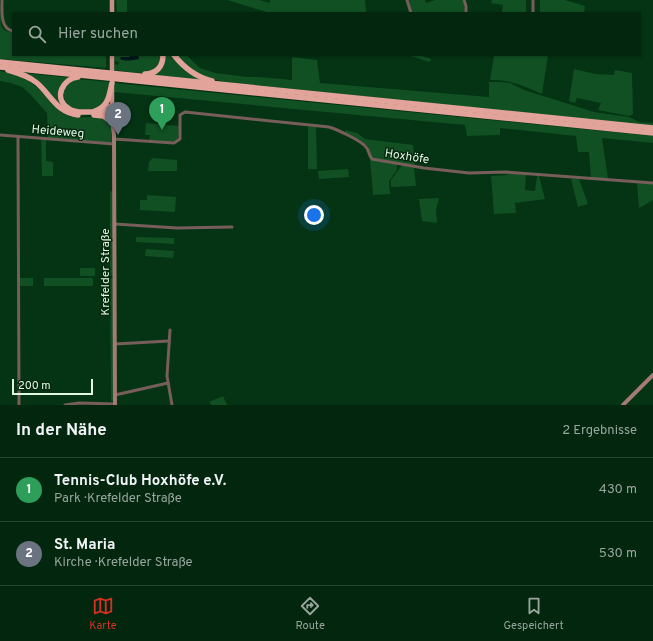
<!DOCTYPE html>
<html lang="de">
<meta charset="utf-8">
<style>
body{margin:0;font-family:Overpass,sans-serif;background:#0d2f17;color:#f1f3f6}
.scale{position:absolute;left:12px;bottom:10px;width:81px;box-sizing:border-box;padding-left:4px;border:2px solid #e0f8e3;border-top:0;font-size:11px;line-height:14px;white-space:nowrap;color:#e0f8e3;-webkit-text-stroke:3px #06280f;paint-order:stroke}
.you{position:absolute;left:314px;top:215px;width:14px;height:14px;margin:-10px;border:3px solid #fff;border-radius:50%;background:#1a73e8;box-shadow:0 0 0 6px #1a73e833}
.badge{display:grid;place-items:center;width:26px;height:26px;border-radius:50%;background:#d93025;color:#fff;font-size:13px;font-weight:700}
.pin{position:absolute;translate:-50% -33px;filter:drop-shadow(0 1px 2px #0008)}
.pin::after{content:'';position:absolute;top:21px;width:14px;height:12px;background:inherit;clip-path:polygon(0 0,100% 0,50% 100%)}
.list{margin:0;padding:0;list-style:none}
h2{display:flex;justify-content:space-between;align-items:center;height:52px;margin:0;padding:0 16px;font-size:17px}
h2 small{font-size:13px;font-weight:400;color:#97a59e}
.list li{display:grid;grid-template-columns:26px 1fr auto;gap:12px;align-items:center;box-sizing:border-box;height:64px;padding:0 16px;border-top:1px solid #24442e}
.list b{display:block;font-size:15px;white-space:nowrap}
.list p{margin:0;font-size:13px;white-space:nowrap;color:#97a59e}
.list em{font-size:13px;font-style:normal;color:#97a59e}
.icon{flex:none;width:22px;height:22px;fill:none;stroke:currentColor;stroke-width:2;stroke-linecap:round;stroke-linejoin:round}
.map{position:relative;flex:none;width:653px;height:405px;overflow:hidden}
.search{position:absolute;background:#03270e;box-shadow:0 1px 3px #0004;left:12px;right:12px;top:12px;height:44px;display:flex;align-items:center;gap:10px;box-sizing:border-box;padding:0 14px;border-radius:0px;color:#97a59e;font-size:15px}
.sheet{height:180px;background:#03270e}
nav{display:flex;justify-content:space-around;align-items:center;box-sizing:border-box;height:56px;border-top:1px solid #24442e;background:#03270e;font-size:11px;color:#97a59e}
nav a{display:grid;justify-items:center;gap:2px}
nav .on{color:#d93025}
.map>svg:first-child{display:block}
.green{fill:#115023}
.water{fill:#00181c}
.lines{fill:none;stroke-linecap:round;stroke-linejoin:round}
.street{stroke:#775e5a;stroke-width:3}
.secondary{stroke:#a37a74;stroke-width:4}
.primary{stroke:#c49088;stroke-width:4.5}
.highway{stroke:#e2a49a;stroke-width:5.5}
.labels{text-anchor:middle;stroke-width:3;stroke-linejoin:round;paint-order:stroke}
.street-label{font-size:12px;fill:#e0f8e3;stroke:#06280f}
</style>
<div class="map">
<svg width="653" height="405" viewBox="0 0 653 405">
<rect width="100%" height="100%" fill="#043413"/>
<g class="green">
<path d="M0 0 1 25C3 31 7 32 13 32V55H106V68L0 59Z"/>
<path d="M116 0H127V13H117Z"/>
<path d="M227 0H259L270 3V0H365L366 13H270Z"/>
<path d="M409 0H425L426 3 435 0H462L464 4 465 13H412Z"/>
<path d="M492 0H526V13H502L503 5 491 3Z"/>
<path d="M540 0H565L585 6 584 13H540Z"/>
<path d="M115 55H131L129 57 139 59 138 55H161C159 80 132 72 114 70L115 64 118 65 119 62 115 61 114 59Z"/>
<path d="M164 55H173L204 80 151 75 156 72Z"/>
<path d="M176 55H186L200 68 215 73 248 77H259L292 80V57L317 60 320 83 489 97V82H501L510 83 524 90 594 112 629 117 639 122 653 123V126L226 82 212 79 192 70Z"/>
<path d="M407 55H419L431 59 430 62Z"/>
<path d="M494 55H548L542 94C525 86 509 79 490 80Z"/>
<path d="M574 69 595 74 614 75 615 70 632 73 633 114 629 116 598 110 601 103 577 98 575 103 569 101Z"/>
<path d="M0 71C20 74 35 83 48 98 54 105 59 112 68 116 79 120 100 113 108 121 112 125 112 135 112 142L110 143 48 138 47 113 30 94 22 87 11 83 0 81Z"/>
<path d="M23 73 73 78 63 84V105L92 114 81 116 70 114Z"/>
<path d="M77 79 109 82V92L107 100 95 109H72L65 102C61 90 66 83 77 79Z"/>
<path d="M114 83 653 136V143L602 138 608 179 591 178 589 152H578L576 136 500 128V135L467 136 465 125 114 92Z"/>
<circle cx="111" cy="114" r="4.5"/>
<path d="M146 123 179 126 178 139 173 142 149 140 150 135H145Z"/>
<path d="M308 126 316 127 317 169H308Z"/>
<path d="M345 130 357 133 365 139 413 145 415 166 371 158 368 146 345 133Z"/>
<path d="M41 140H46V161L53 162V176H42Z"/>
<path d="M151 158 177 160V171H148L149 162 152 159Z"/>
<path d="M370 159 397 164V170L389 181 390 194 373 195Z"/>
<path d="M402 165 414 168 416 186 391 187V180Z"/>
<path d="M348 169 349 177 319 179 318 171Z"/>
<path d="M507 173 526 175 525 190 535 191 537 176H539L545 199 515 203 516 213 494 214 491 176 507 175Z"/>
<path d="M571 179H579L588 204 578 207Z"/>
<path d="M637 183 653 184V200L639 208Z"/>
<path d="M110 191 113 192V276H110Z"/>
<path d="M147 195 176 197 175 212 140 210V200H147Z"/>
<path d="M439 198 436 210 437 223 422 221 419 199Z"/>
<path d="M136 237 174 238V244L136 242Z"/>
<path d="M146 249 174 251 173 258 145 256Z"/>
<rect x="80" y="268" width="15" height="8"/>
<rect x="19" y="278" width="14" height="8"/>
<rect x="44" y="278" width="49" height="8"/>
<path d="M110 278H113L114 400 111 402Z"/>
<path d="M223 396 227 405H212L209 402Z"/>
</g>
<path class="water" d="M131 55H138L139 59C133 60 125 62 120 59L121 57H129Z"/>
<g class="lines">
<g class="street">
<path d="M2 0C2 11 0 29 13 31"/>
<path d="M407 0 411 13"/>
<path d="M464 0 466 6V13"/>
<path d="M533 0V13"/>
<path d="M0 135 114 144"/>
<path d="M18 137 19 405"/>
<path d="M114 139 174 143 180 139V115L185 112 329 127C338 130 360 140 366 147 369 150 369 156 372 159L424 168 469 173 506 172 653 183"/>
<path d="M115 224 177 228 232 227"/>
<path d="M170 330 167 376 172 405"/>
<path d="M115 344 169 341"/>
<path d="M115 395 168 383"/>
<path d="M65 405 79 403 115 404"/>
</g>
<g class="secondary">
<path d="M112 120 114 135 115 405"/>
<path d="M623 405 653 375"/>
</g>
<g class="primary">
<path d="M112 0V13"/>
<path d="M112 55V75"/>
<circle cx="110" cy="113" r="7"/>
<path d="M112 107V87"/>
</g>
<g class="highway">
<path d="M174 55C184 68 196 77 212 81"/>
<path d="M0 62 653 128"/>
<path d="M0 67 653 133"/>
<path d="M8 70C18 73 29 76 37 83 51 95 57 113 78 115"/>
<path d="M145 74C156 74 163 67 163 55"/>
<path d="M78 77C63 78 53 98 68 108 74 113 82 112 89 112 94 112 100 112 104 111"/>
<path d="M95 111C109 106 109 95 112 83"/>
<path d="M94 115 104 116"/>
</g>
</g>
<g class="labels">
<g class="street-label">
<text transform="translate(58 131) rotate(5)" y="4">Heideweg</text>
<text transform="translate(407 156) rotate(9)" y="4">Hoxhöfe</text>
<text transform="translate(105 272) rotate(-90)" y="4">Krefelder Straße</text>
</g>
</g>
</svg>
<div class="scale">200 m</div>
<div class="you"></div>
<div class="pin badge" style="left:162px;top:130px;background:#2e9e5b">1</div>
<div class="pin badge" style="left:118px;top:135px;background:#6b7280">2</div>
<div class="search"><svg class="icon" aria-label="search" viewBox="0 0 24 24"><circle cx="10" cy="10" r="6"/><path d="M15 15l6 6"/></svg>Hier suchen</div>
</div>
<section class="sheet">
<h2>In der Nähe<small>2 Ergebnisse</small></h2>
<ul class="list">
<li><span class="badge" style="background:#2e9e5b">1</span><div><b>Tennis-Club Hoxhöfe e.V.</b><p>Park · Krefelder Straße</p></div><em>430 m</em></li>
<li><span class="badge" style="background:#6b7280">2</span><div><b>St. Maria</b><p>Kirche · Krefelder Straße</p></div><em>530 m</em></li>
</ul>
</section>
<nav>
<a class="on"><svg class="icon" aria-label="map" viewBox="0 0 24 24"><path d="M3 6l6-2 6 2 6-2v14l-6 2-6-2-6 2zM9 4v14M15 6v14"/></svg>Karte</a>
<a><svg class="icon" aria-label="directions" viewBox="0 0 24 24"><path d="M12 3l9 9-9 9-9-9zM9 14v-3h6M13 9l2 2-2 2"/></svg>Route</a>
<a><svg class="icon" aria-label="saved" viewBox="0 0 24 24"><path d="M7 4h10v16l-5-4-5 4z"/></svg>Gespeichert</a>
</nav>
